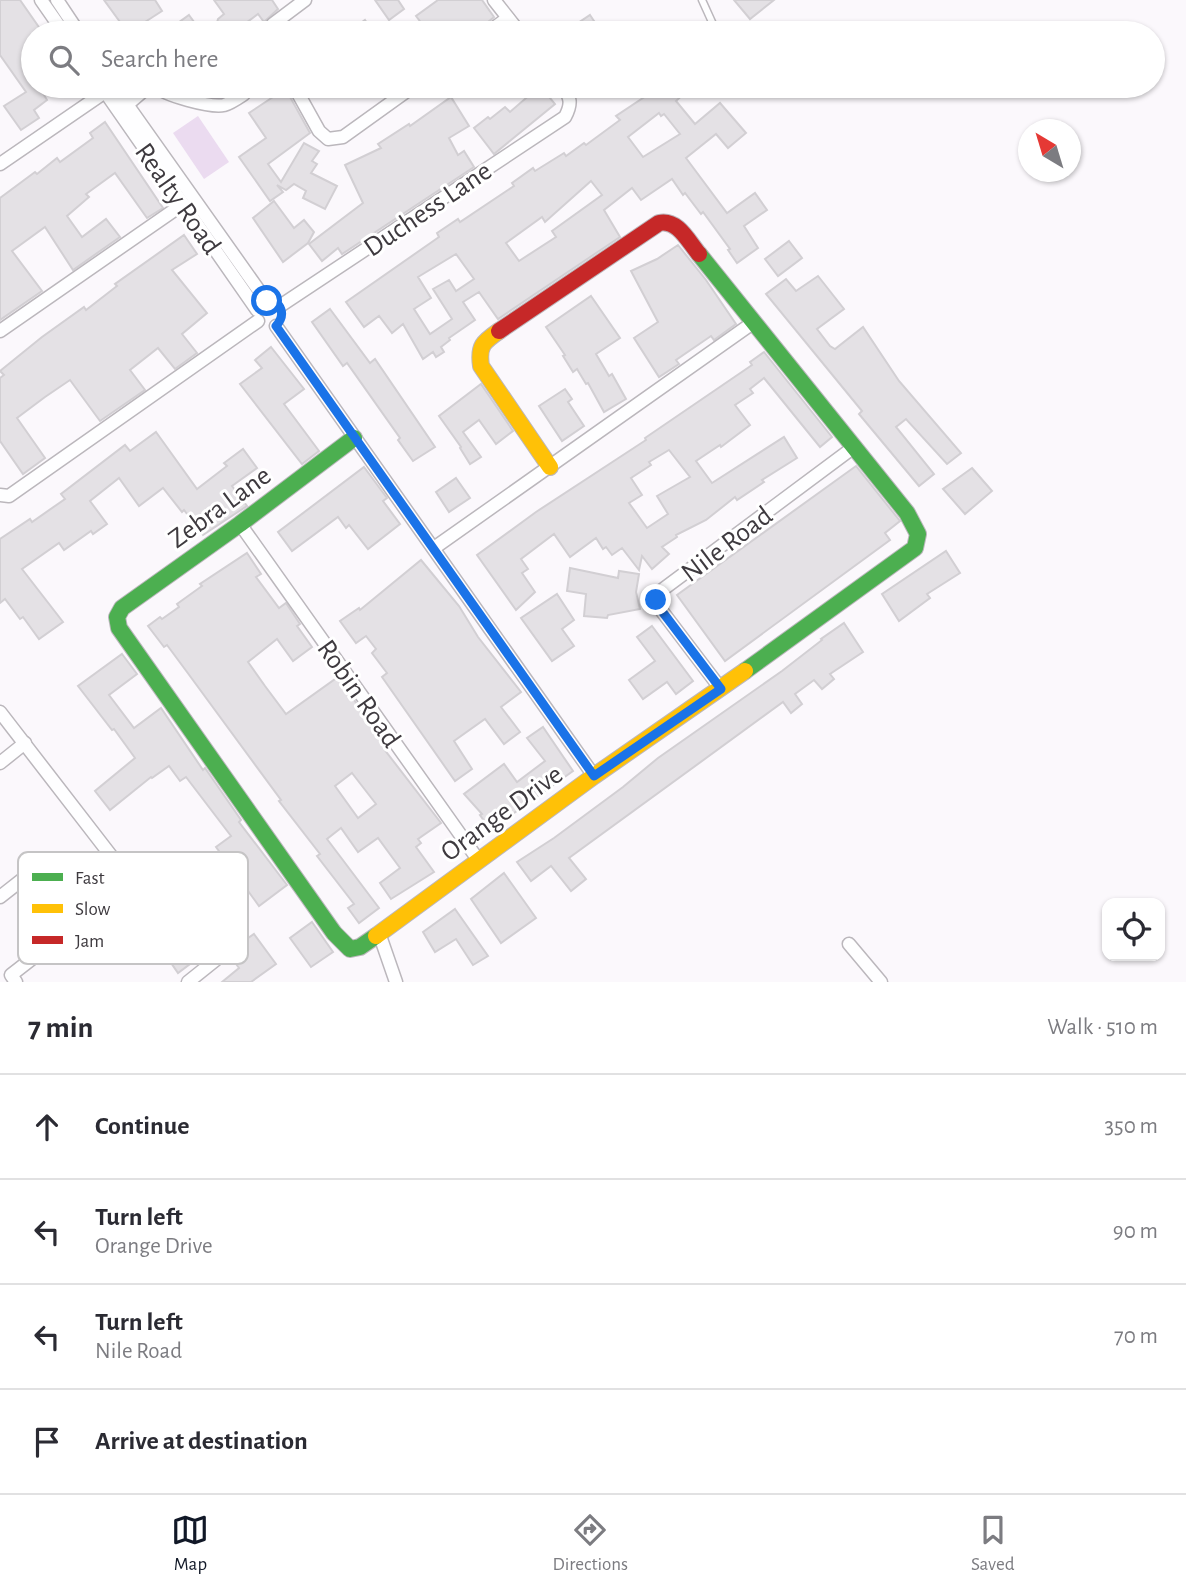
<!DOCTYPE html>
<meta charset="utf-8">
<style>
body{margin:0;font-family:"Alegreya Sans",sans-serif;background:#f7f7f7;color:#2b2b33}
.controls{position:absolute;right:21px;bottom:21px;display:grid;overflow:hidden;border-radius:14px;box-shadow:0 2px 5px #0004}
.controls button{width:63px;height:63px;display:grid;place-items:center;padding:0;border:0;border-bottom:2px solid #e1e1e2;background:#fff;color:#2b2b33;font:35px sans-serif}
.compass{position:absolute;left:1018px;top:119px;width:63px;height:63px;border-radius:50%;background:#fff;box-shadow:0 2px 5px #0004;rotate:322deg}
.stop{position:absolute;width:21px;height:21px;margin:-16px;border:5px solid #1a73e8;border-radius:50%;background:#fff}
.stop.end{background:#1a73e8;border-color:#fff;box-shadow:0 2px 7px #0008}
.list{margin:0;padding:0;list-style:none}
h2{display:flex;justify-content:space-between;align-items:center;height:91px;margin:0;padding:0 28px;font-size:30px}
h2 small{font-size:23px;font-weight:400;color:#7c7c81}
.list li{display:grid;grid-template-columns:46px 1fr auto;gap:21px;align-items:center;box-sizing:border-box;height:105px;padding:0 28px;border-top:2px solid #e1e1e2}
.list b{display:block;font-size:26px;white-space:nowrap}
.list p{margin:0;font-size:23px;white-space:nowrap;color:#7c7c81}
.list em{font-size:23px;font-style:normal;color:#7c7c81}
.icon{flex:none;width:38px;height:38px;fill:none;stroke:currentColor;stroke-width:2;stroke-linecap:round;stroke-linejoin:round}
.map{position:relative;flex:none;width:1186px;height:982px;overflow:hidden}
.search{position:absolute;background:#fff;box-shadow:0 2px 5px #0004;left:21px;right:21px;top:21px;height:77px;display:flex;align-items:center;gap:18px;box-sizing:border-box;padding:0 24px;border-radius:38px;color:#7c7c81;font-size:26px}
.sheet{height:511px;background:#fff}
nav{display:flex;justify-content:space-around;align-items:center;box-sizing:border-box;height:98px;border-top:2px solid #e1e1e2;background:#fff;font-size:19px;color:#7c7c81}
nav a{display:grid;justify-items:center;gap:4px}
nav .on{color:#111827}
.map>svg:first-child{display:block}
.green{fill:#ebdbf0}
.building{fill:#e4e1e5;stroke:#d2cfd3;stroke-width:2;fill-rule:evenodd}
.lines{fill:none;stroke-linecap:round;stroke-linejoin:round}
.lane-casing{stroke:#bbb7bc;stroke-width:9}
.street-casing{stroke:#bbb7bc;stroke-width:15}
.fast-casing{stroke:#bbb7bc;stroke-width:18}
.slow-casing{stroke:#bbb7bc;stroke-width:18}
.jam-casing{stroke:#bbb7bc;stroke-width:18}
.lane{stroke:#fefeff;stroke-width:6}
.street{stroke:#fefeff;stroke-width:12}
.fast{stroke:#4caf50;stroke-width:16}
.slow{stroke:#ffc107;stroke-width:16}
.jam{stroke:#c62828;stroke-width:16}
.route{stroke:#1a73e8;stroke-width:9}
.labels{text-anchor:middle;stroke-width:6;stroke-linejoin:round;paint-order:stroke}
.street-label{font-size:28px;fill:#3e3a3f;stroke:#fff}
.key{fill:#fff;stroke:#c5c4c5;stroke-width:2}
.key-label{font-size:19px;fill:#3e3a3f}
</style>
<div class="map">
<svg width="1186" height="982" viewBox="0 0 1186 982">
<rect width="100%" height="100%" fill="#fbf8fc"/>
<path class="green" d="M198 116 229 162 204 179 173 133Z"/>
<g class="building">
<path d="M0 0H20L43 33H33V86H57L44 95 47 100 34 110 39 118 21 130 4 106 26 92 0 55Z"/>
<path d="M104 0H155L162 11 128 33Z"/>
<path d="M214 0H272L278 9 264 22 258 14 238 29 236 33H214L218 19 224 14Z"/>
<path d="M375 0H398L404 9 389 20Z"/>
<path d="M438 0H482L494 17 475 33H429L416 16Z"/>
<path d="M734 0H774L750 19Z"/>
<path d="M189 15 202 33H164Z"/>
<path d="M590 15 602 33H563Z"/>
<path d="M365 20 374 33H347Z"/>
<path d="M267 86H284L310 133 268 164 281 182 304 143 319 151 312 161 317 164 311 173 337 186 325 209 303 198 306 191 294 184 286 190 277 185 283 192 270 201 239 157 266 138 249 113 273 97Z"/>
<path d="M540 86 555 104 494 154 474 128 488 117 490 119 505 107 510 112Z"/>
<path d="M661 86H682L687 91 676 101 695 124 720 103 746 133 728 148 716 134 686 158 727 213 755 193 767 210 744 226 758 248 737 263 728 250 730 249 703 212 701 214 685 193 683 195 672 179 641 200 632 188 604 210 620 237 498 319 479 292 463 302 475 320 449 338 450 340 441 347 444 352 436 357 433 352 423 359 403 324 392 333 379 316 364 327 346 302 439 237 437 233 458 219 460 222 514 186 512 183 533 168 535 171 564 153 566 156 584 143 586 145 620 120 616 116ZM659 113 661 116 664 114 680 134 643 157 628 137ZM591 181 602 195 552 231 556 237 519 261 506 243 542 217 545 222ZM456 254 474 279 456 291 449 280 433 289 452 319 430 334 414 309 431 298 418 277Z"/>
<path d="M451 97 469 126 449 138 458 155 464 151 474 167 342 254 338 248 322 261 309 244 363 203 345 165 381 148 378 144 409 124 410 126Z"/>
<path d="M105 122 163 208 147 218 115 173 86 194 89 197 67 216 82 237 106 219 120 237 73 270 45 227 12 251 42 291 0 320V198L35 172 37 174 57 158 60 162 93 138 90 133Z"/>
<path d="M274 201 294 228 304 220 314 232 308 243 283 262 253 218Z"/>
<path d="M184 235 197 254 172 270 207 313 182 334 197 353 175 369 158 348 130 370 145 390 100 421 70 380 45 397 17 418 45 458 23 474 0 441V378L4 375 0 371 42 337 84 307 86 310 117 286 115 284Z"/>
<path d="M789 241 802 258 778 276 765 259Z"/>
<path d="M678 245 706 280 736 324 714 340 711 336 676 360 679 364 659 377 634 338 658 322 631 271 657 259Z"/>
<path d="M818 276 844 309 817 329 830 346 835 349 863 327 899 381 961 453 947 464 906 419 896 427 934 474 919 486 859 414 862 411 766 294 786 279 796 291Z"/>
<path d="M591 296 620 338 596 354 609 376 612 374 626 399 604 412 588 383 586 384 577 369 573 372 563 356 565 355 546 327Z"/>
<path d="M330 309 370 363 375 359 435 447 413 461 398 440 400 438 347 363 343 366 312 322Z"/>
<path d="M271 347 304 389 284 404 319 451 302 464 240 384 262 368 255 360Z"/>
<path d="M764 352 832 437 820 447 764 378 750 389 753 393 735 405 750 425 721 447 720 445 696 461 712 483 784 437 797 458 762 480 764 482 737 500 735 497 706 520 676 535 677 537 662 547 669 554 652 569 642 556 639 570 622 548 612 555 606 547 603 549 596 538 570 557 554 534 521 559 528 569 522 573 535 592 516 610 477 555 536 512 646 440 645 438 752 365 750 362ZM669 450 690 477 657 496 668 514 647 528 629 503 642 495 631 478 651 465 649 462Z"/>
<path d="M481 384 513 431 496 444 479 420 463 432 481 457 470 464 460 448 461 447 439 416Z"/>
<path d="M565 389 572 399 568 402 584 426 562 441 539 406Z"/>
<path d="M156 432 197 489 227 466 224 463 243 449 257 468 232 486 247 506 203 535 184 510 182 512 163 488 139 506 119 478 90 501 107 524 93 534 91 531 64 550 59 543 22 569 63 622 39 639 23 617 20 619 5 599 0 603V539L30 519 32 522 65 499 61 494 125 445 130 451Z"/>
<path d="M856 466 900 521 885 533 890 540 725 661 677 595Z"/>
<path d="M364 467 387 498 383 501 400 524 368 549 349 525 346 528 338 517 292 551 278 532Z"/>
<path d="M972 468 992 491 965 514 943 489Z"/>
<path d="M456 478 470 498 449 512 436 492Z"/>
<path d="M946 551 960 573 927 594 930 598 899 621 882 594Z"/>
<path d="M247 553 261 574 256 577 279 608 286 603 300 624 297 626 312 647 293 661 277 639 248 662 265 686 286 714 338 677 387 747 384 749 441 823 418 839 421 843 416 847 434 872 391 899 380 883 400 868 378 838 358 852 341 828 327 839 379 908 359 923 348 908 354 904 317 856 320 854 279 801 281 800 187 672 167 645 164 647 148 626 160 617 162 619 179 607 177 604 202 586 200 584ZM352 773 376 804 358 818 335 786Z"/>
<path d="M421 560 459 606 478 637 521 692 501 707 520 732 504 744 485 719 454 741 472 769 455 781 382 677 387 673 372 653 376 649 366 636 356 643 340 621 359 608 360 610Z"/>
<path d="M570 568 618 578 619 571 639 574 636 592 640 609 608 615 607 618 584 616 586 594 567 591Z"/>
<path d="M557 594 574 620 562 629 574 646 552 661 521 618Z"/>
<path d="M844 623 863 652 830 674 834 679 822 689 814 680 795 694 802 704 791 713 783 702 569 858 586 879 571 891 551 866 531 881 517 862 554 838 623 787 658 758 782 671 822 640 821 639Z"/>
<path d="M652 626 693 681 676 694 667 682 643 699 629 680 655 661 637 637Z"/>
<path d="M122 654 137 674 109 695 134 728 161 708 203 770 205 768 241 820 239 822 287 885 259 906 216 847 231 836 186 777 180 781 169 766 152 778 151 777 110 810 95 791 135 758 114 729 112 730 78 686Z"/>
<path d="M543 727 573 771 507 818 508 820 492 832 480 815 482 814 464 794 504 764 517 782 545 761 527 738Z"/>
<path d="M504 873 536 918 501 943 471 899Z"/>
<path d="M455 909 488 956 473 965 456 939 435 952 423 932Z"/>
<path d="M312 922 333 952 311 967 290 938Z"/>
<path d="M254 934 276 964 251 982H222L239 968 231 957V950Z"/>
<path d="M191 940 202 955 178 973 167 957Z"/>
</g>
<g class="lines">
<g class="lane-casing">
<path id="lane" d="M702 0 717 33"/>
</g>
<g class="street-casing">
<g id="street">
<path d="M41 0 64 33"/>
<path d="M57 0 79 33"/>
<path d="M494 0 520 33"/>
<path d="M270 33 273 24 305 0"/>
<path d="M487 33 508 18"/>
<path d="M101 86 257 310"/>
<path d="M114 86 260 292 271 301"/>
<path d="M155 86C164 95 211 108 224 105 231 103 238 98 244 94"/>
<path d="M294 86 319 131 328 139 343 137 414 86"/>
<path d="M128 104 149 86"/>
<path d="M0 164 105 92"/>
<path d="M280 306 565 117C572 104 571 97 562 86"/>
<path d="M276 326 594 776"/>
<path d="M0 331 183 204"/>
<path d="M0 495 9 496 258 321"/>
<path d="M240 524 479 861"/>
<path d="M434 548 754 322"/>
<path d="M721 689 658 606 656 600 658 593 854 447"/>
<path d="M0 712 119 866 126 879 119 891 11 975 16 982"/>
<path d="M0 763 25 743"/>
<path d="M0 897 28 875"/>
<path d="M379 933 396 982"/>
<path d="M849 944 881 982"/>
<path d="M188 982 223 954"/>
</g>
</g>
<g class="fast-casing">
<g id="fast">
<path d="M699 254 907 513 918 534 915 548 745 671"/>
<path d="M354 438 240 524 122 608 117 617 119 628 334 933 350 949 360 947 376 936"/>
</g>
</g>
<g class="slow-casing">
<g id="slow">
<path d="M499 331C483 342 478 346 481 366L550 467"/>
<path d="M376 936 594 776 745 671"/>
</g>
</g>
<g class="jam-casing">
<path id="jam" d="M499 331 659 223C678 219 688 241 699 254"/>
</g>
<use href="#lane" class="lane"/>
<use href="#street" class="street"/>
<use href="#fast" class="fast"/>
<use href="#slow" class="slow"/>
<use href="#jam" class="jam"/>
</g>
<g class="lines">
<path class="route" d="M267 301C282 301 286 315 276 326L594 776 721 689 658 606 656 600"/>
</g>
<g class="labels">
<g class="street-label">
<text transform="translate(179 198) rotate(55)" y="10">Realty Road</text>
<text transform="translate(427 208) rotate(-34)" y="10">Duchess Lane</text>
<text transform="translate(219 506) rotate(-36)" y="10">Zebra Lane</text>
<text transform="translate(726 543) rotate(-37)" y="10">Nile Road</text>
<text transform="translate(360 693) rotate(55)" y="10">Robin Road</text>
<text transform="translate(501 812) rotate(-36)" y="10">Orange Drive</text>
</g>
</g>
<rect x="18" y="852" width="230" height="112" rx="10" class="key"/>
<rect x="32" y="873" width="31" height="8" fill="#4caf50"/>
<rect x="32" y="904" width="31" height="9" fill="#ffc107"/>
<rect x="32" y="936" width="31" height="8" fill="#c62828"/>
<g class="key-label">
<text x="75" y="884">Fast</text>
<text x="75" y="915">Slow</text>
<text x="75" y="947">Jam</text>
</g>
</svg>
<div class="controls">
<button><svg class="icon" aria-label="locate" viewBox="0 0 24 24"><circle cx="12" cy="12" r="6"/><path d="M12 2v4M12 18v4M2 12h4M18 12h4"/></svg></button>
</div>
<svg class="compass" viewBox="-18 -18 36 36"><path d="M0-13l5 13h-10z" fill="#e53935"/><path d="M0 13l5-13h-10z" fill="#7c7c81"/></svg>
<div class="stop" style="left:267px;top:301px"></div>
<div class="stop end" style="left:656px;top:600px"></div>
<div class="search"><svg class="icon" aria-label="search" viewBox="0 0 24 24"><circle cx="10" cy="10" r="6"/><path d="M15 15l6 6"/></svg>Search here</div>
</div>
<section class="sheet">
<h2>7 min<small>Walk · 510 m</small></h2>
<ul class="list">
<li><svg class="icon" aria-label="ahead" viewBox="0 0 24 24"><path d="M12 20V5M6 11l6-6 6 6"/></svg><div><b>Continue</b></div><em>350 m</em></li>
<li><svg class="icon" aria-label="left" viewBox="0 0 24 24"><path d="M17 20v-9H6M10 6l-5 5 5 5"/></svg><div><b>Turn left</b><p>Orange Drive</p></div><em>90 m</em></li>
<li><svg class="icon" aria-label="left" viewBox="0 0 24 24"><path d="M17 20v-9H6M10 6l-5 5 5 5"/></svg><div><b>Turn left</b><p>Nile Road</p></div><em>70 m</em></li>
<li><svg class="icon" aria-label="arrive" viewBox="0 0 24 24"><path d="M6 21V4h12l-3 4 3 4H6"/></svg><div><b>Arrive at destination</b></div></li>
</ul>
</section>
<nav>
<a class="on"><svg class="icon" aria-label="map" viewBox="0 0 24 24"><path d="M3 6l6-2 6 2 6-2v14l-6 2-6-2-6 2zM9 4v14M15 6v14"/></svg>Map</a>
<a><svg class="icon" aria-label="directions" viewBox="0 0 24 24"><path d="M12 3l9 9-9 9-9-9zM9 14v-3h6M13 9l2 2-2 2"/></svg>Directions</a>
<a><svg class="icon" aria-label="saved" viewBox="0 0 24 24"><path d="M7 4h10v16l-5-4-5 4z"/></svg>Saved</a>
</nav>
